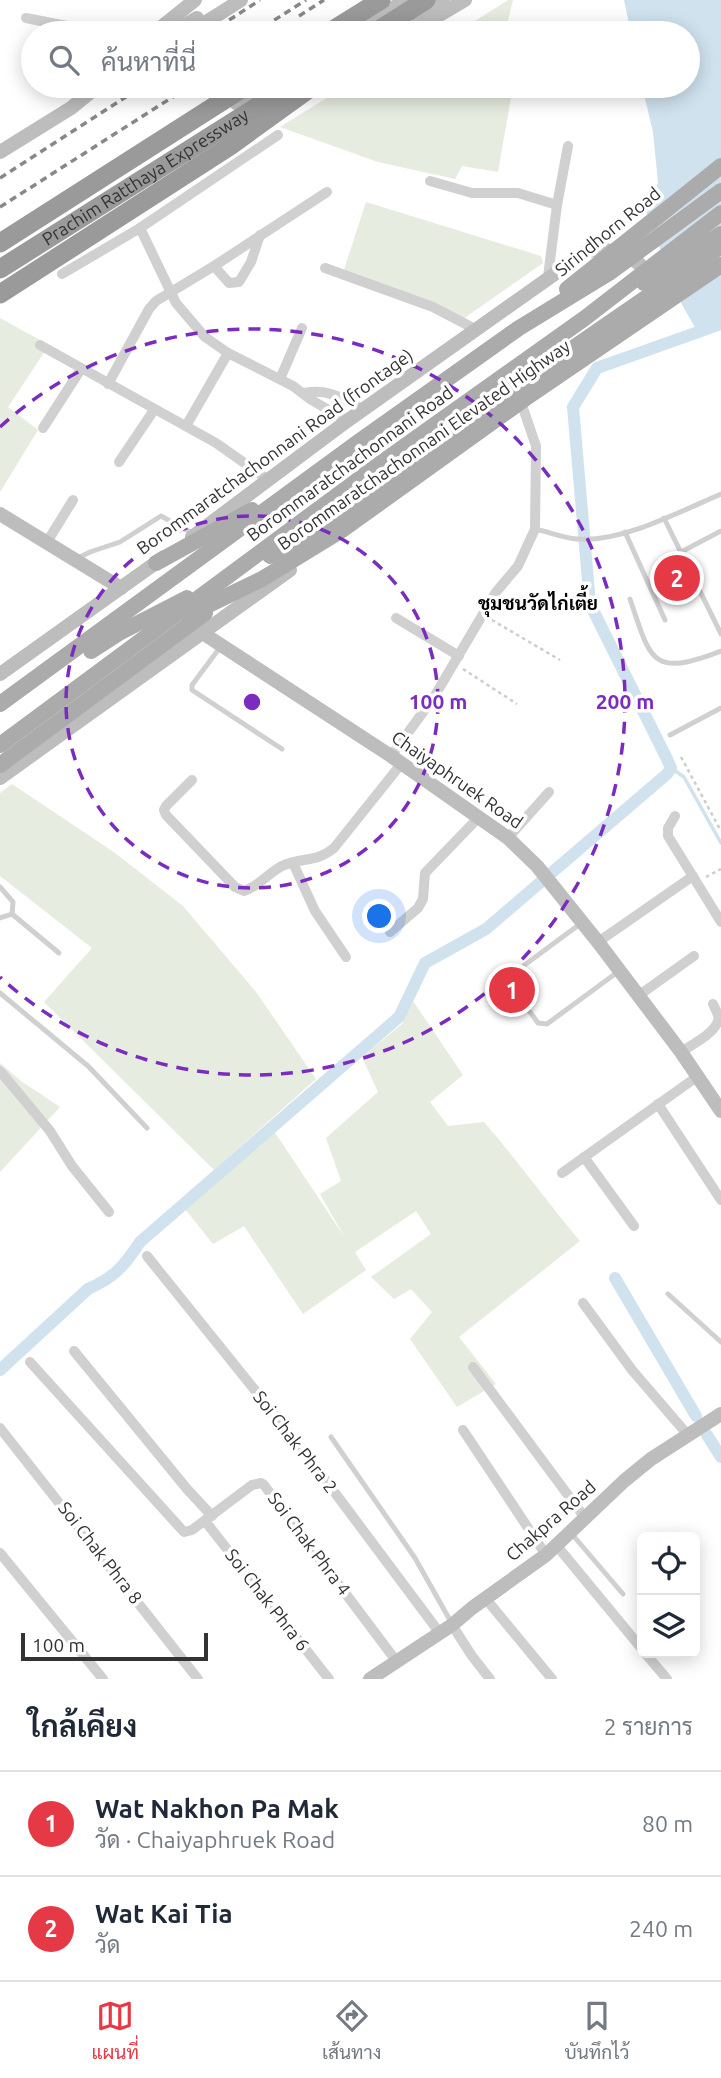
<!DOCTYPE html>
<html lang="th">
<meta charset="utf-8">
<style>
body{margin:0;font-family:Ubuntu,Sarabun,sans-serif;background:#f2f2f3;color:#1f2937}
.controls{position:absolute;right:21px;bottom:21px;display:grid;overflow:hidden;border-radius:10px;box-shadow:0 4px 18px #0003}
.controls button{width:63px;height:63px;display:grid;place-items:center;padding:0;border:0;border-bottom:2px solid #e0e1e3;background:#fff;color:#1f2937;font:35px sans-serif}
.scale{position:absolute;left:21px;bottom:18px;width:187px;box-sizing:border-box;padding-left:7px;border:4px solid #333;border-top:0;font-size:19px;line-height:24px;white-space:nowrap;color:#333;-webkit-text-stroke:5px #fff;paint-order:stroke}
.you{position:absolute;left:380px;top:917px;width:24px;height:24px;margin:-18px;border:5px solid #fff;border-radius:50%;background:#1a73e8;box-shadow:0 0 0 10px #1a73e833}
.badge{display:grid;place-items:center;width:46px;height:46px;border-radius:50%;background:#e63946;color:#fff;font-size:23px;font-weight:700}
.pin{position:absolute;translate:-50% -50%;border:4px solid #fff;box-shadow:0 2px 7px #0006}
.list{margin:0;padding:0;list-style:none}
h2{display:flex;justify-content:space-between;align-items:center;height:91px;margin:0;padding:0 28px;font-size:30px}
h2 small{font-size:23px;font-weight:400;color:#747a83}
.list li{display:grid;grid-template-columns:46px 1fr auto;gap:21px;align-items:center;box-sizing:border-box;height:105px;padding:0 28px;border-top:2px solid #e0e1e3}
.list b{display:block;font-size:26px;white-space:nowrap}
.list p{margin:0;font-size:23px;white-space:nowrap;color:#747a83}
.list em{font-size:23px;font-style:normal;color:#747a83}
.icon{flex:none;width:38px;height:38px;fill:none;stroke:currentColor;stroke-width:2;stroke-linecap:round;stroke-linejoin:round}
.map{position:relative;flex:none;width:721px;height:1679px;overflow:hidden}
.search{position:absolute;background:#fff;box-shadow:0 4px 18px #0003;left:21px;right:21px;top:21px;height:77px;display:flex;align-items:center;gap:18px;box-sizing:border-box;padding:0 24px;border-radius:38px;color:#747a83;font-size:26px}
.sheet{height:301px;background:#fff}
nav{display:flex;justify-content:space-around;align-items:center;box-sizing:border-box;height:98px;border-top:2px solid #e0e1e3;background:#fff;font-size:19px;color:#747a83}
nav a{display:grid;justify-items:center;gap:4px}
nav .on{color:#e63946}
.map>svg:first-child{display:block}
.green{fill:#e6ecdf}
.water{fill:#cfe2ee}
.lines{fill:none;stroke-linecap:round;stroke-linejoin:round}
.stream{stroke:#cfe2ee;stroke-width:3.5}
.canal{stroke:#cfe2ee;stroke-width:12}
.path{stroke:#cdcdcd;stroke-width:2.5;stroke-dasharray:3.5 3.5;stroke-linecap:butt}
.lane{stroke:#d0d0d0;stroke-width:5}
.street{stroke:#d0d0d0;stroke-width:10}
.secondary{stroke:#bdbdbd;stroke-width:14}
.primary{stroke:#ababab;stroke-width:16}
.highway{stroke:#9a9a9a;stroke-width:19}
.rail{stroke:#888;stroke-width:3.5;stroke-dasharray:7 5;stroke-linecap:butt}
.ring{fill:none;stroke:#7b2cbf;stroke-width:3.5;stroke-dasharray:12 9}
.labels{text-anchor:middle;stroke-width:7;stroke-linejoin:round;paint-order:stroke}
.street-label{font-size:18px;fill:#333;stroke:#fff}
.neighbourhood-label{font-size:19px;font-weight:bold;fill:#000;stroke:#fff}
.centre{fill:#7b2cbf;stroke:#fff;stroke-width:3.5}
.ring-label{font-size:21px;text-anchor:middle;font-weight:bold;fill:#7b2cbf;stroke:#fff;stroke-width:7;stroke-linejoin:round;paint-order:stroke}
</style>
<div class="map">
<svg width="721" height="1679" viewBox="0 0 721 1679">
<rect width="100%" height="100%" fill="#fff"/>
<g class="green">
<path d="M508 0H513L505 33H456Z"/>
<path d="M346 86H513L498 172 462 166 455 179 378 162 280 127Z"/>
<path d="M366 202 541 256 543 263 463 319 344 270Z"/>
<path d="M0 318 49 345 8 407 38 430 0 492Z"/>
<path d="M12 784 115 853 183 906 256 992 316 1079 214 1170 44 1002 92 948 0 876V793Z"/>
<path d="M413 1001 463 1075 430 1102 448 1126 484 1122C518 1161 547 1202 580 1241L459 1337 496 1384 457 1407 410 1339 432 1312 411 1289 394 1299 371 1277 431 1234 416 1211 355 1252 366 1270 303 1314 244 1226 213 1244 185 1209 274 1131 345 1238 320 1194 341 1181 326 1138 378 1092 362 1057 402 1024Z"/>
<path d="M0 1063 21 1081 60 1107 0 1172Z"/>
</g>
<path class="water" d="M624 0H721V328L700 336 681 303 645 209 658 183 653 132 642 86H688V33H631Z"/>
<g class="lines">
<path class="stream" d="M671 768 684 777 721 843"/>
<g class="canal">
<path d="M615 1278 696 1416"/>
<path d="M0 1370 88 1289C114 1278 125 1265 140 1242L399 1017 425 963 486 929 667 774 671 768 667 759 590 604 573 407 597 368 721 324"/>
<path d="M707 1435 721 1457"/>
</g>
<g class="path">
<path d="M492 620 560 660"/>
<path d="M463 669 517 704"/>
<path d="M681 757 721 831"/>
<path d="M706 877 721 869"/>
</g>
<g class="lane">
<path d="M664 518 721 634"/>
<path d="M535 529C549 532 564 538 577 539 621 543 681 511 721 494"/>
<path d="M625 532 665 620"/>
<path d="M681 552 721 531"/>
<path d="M76 559 90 552 120 542 161 516 194 534"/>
<path d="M630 599C651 661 651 678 721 651"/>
<path d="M221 646 192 685V690L282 749"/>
<path d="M670 735 721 708"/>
<path d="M0 887 13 902 12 914"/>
<path d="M12 914 59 953"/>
<path d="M0 918 12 914"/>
<path d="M580 924 511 975 512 987 538 1023 547 1024 619 971"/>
<path d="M0 993 88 1066 147 1128"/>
<path d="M668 1294 721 1342"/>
<path d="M331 1437 415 1558 451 1622"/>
<path d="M571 1533 623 1594"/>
</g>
<g class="street">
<path d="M26 18 102 33"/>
<path d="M278 135 140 228 176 303 205 337 228 353 293 386 310 399 347 421"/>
<path d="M430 181 472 193H518L557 205"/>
<path d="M214 266 229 283 239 282 251 262 260 235"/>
<path d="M325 268 433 307 475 329"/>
<path d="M62 274 140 228"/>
<path d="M548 277 557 205 568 146"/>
<path d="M40 345 216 443 267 479"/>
<path d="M280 379 302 328"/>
<path d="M108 384 149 309 156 301 214 266 327 192"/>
<path d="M304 393C328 388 343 398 363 410"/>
<path d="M186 426 228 353"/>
<path d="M43 428 81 369"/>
<path d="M119 462 154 410"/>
<path d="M47 542 73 500"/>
<path d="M396 618 459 656"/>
<path d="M391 756 434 697 496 592 518 566 535 529 536 446 523 408"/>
<path d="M192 780 166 806 164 810 166 815 235 887 244 891C260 886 268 873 282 866 301 857 316 863 334 848L402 763"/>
<path d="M675 816 668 828V836L721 922"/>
<path d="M508 838 549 792"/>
<path d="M293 863 315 911 346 957"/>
<path d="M390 932 418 908 423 899 425 873 479 817"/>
<path d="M598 942 693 876"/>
<path d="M638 996 694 956"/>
<path d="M681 1052C691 1045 714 1034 718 1021 720 1016 715 1009 713 1004"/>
<path d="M0 1071 50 1131 72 1166 109 1212"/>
<path d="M658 1104 721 1200"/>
<path d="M584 1157 634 1226"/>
<path d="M562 1173 698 1076"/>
<path d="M147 1256 303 1450 439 1632"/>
<path d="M583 1303 632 1370 687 1434"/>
<path d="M74 1351 187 1489 212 1516"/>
<path d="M30 1362 184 1532 192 1530 252 1485 261 1483 264 1485 397 1662"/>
<path d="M473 1367 585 1518"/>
<path d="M0 1428 198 1679"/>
<path d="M463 1430 546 1555"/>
<path d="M205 1521 329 1679"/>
<path d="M557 1546 642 1649"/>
<path d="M0 1553 103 1679"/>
<path d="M486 1599 552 1679"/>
<path d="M452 1625 472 1656 490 1679"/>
<path d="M645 1653 667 1679"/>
</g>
<g class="secondary">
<path d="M417 16 443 0"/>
<path d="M154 33 195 0"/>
<path d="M173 33 197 18"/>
<path d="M189 33 241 0"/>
<path d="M352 33 406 0"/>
<path d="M409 33 465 0"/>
<path d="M236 103 265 86"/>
<path d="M0 152 71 108 98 86"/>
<path d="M0 514 121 588"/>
<path d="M192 537 347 421 587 251C613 247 638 254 651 280"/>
<path d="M201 632 391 756 508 838 537 866 598 942 681 1052 721 1111"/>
<path d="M0 674 164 557"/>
<path d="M0 778 290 570"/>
<path d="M370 1679 452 1625 472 1608 546 1555 624 1481 651 1459 721 1414"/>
</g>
<g class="primary">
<path d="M644 283 721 234"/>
<path d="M567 289 721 166"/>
<path d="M270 556 335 517 511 391 721 246"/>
<path d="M156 563 252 510"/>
<path d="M188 615 262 579 342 530 526 398 721 265"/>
<path d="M91 651 119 633 187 598"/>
<path d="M0 704 357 443 519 328 609 273 721 191"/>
<path d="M0 745 374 468 585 318 721 213"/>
<path d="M0 765 205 613"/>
</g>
<g class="highway">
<path d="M328 33 381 0"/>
<path d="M374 33 426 0"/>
<path d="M0 243 246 86"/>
<path id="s1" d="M0 269 290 86"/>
<path d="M0 294 230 146 313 86"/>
</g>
<g class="rail">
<path d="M299 16 324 0"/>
<path d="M209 33 260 0"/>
<path d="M254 33 306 0"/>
<path d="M0 178 143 86"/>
<path d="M0 207 190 86"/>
</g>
</g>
<g class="ring">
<circle cx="252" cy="702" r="186"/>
<path d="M0 427A373 373 0 1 1 0 977"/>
</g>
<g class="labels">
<g class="street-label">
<text dy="6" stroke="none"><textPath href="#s1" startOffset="172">Prachim Ratthaya Expressway</textPath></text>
<text transform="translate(608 232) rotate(-39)" y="6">Sirindhorn Road</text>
<text transform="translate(424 445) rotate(-35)" y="6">Borommaratchachonnani Elevated Highway</text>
<text transform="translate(275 452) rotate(-36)" y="6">Borommaratchachonnani Road (frontage)</text>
<text transform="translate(350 464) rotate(-36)" y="6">Borommaratchachonnani Road</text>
<text transform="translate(457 780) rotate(35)" y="6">Chaiyaphruek Road</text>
<text transform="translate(295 1442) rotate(52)" y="6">Soi Chak Phra 2</text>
<text transform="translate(551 1521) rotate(-41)" y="6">Chakpra Road</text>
<text transform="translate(309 1544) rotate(53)" y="6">Soi Chak Phra 4</text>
<text transform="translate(100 1553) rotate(52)" y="6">Soi Chak Phra 8</text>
<text transform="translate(267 1600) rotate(52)" y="6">Soi Chak Phra 6</text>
</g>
<g class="neighbourhood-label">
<text x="538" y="610">ชุมชนวัดไก่เตี้ย</text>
</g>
</g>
<circle cx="252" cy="702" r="10" class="centre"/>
<g class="ring-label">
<text x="438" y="709">100 m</text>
<text x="625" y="709">200 m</text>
</g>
</svg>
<div class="controls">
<button><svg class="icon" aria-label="locate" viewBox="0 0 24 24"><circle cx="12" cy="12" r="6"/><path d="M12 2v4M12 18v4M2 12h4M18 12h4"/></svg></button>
<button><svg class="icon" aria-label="layers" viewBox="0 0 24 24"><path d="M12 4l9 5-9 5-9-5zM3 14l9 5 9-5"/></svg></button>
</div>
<div class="scale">100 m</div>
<div class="you"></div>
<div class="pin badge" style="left:512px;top:990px">1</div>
<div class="pin badge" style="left:677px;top:578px">2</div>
<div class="search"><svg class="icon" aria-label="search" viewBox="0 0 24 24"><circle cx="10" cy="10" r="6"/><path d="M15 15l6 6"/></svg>ค้นหาที่นี่</div>
</div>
<section class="sheet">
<h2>ใกล้เคียง<small>2 รายการ</small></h2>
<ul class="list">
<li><span class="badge">1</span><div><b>Wat Nakhon Pa Mak</b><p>วัด · Chaiyaphruek Road</p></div><em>80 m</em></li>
<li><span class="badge">2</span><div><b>Wat Kai Tia</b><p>วัด</p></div><em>240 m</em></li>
</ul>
</section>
<nav>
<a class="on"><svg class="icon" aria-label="map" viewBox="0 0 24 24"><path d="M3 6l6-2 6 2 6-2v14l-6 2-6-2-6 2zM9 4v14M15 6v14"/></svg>แผนที่</a>
<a><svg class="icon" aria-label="directions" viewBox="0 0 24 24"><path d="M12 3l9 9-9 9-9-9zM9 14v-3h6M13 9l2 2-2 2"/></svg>เส้นทาง</a>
<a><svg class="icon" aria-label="saved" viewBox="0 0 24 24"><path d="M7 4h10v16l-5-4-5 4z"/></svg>บันทึกไว้</a>
</nav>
